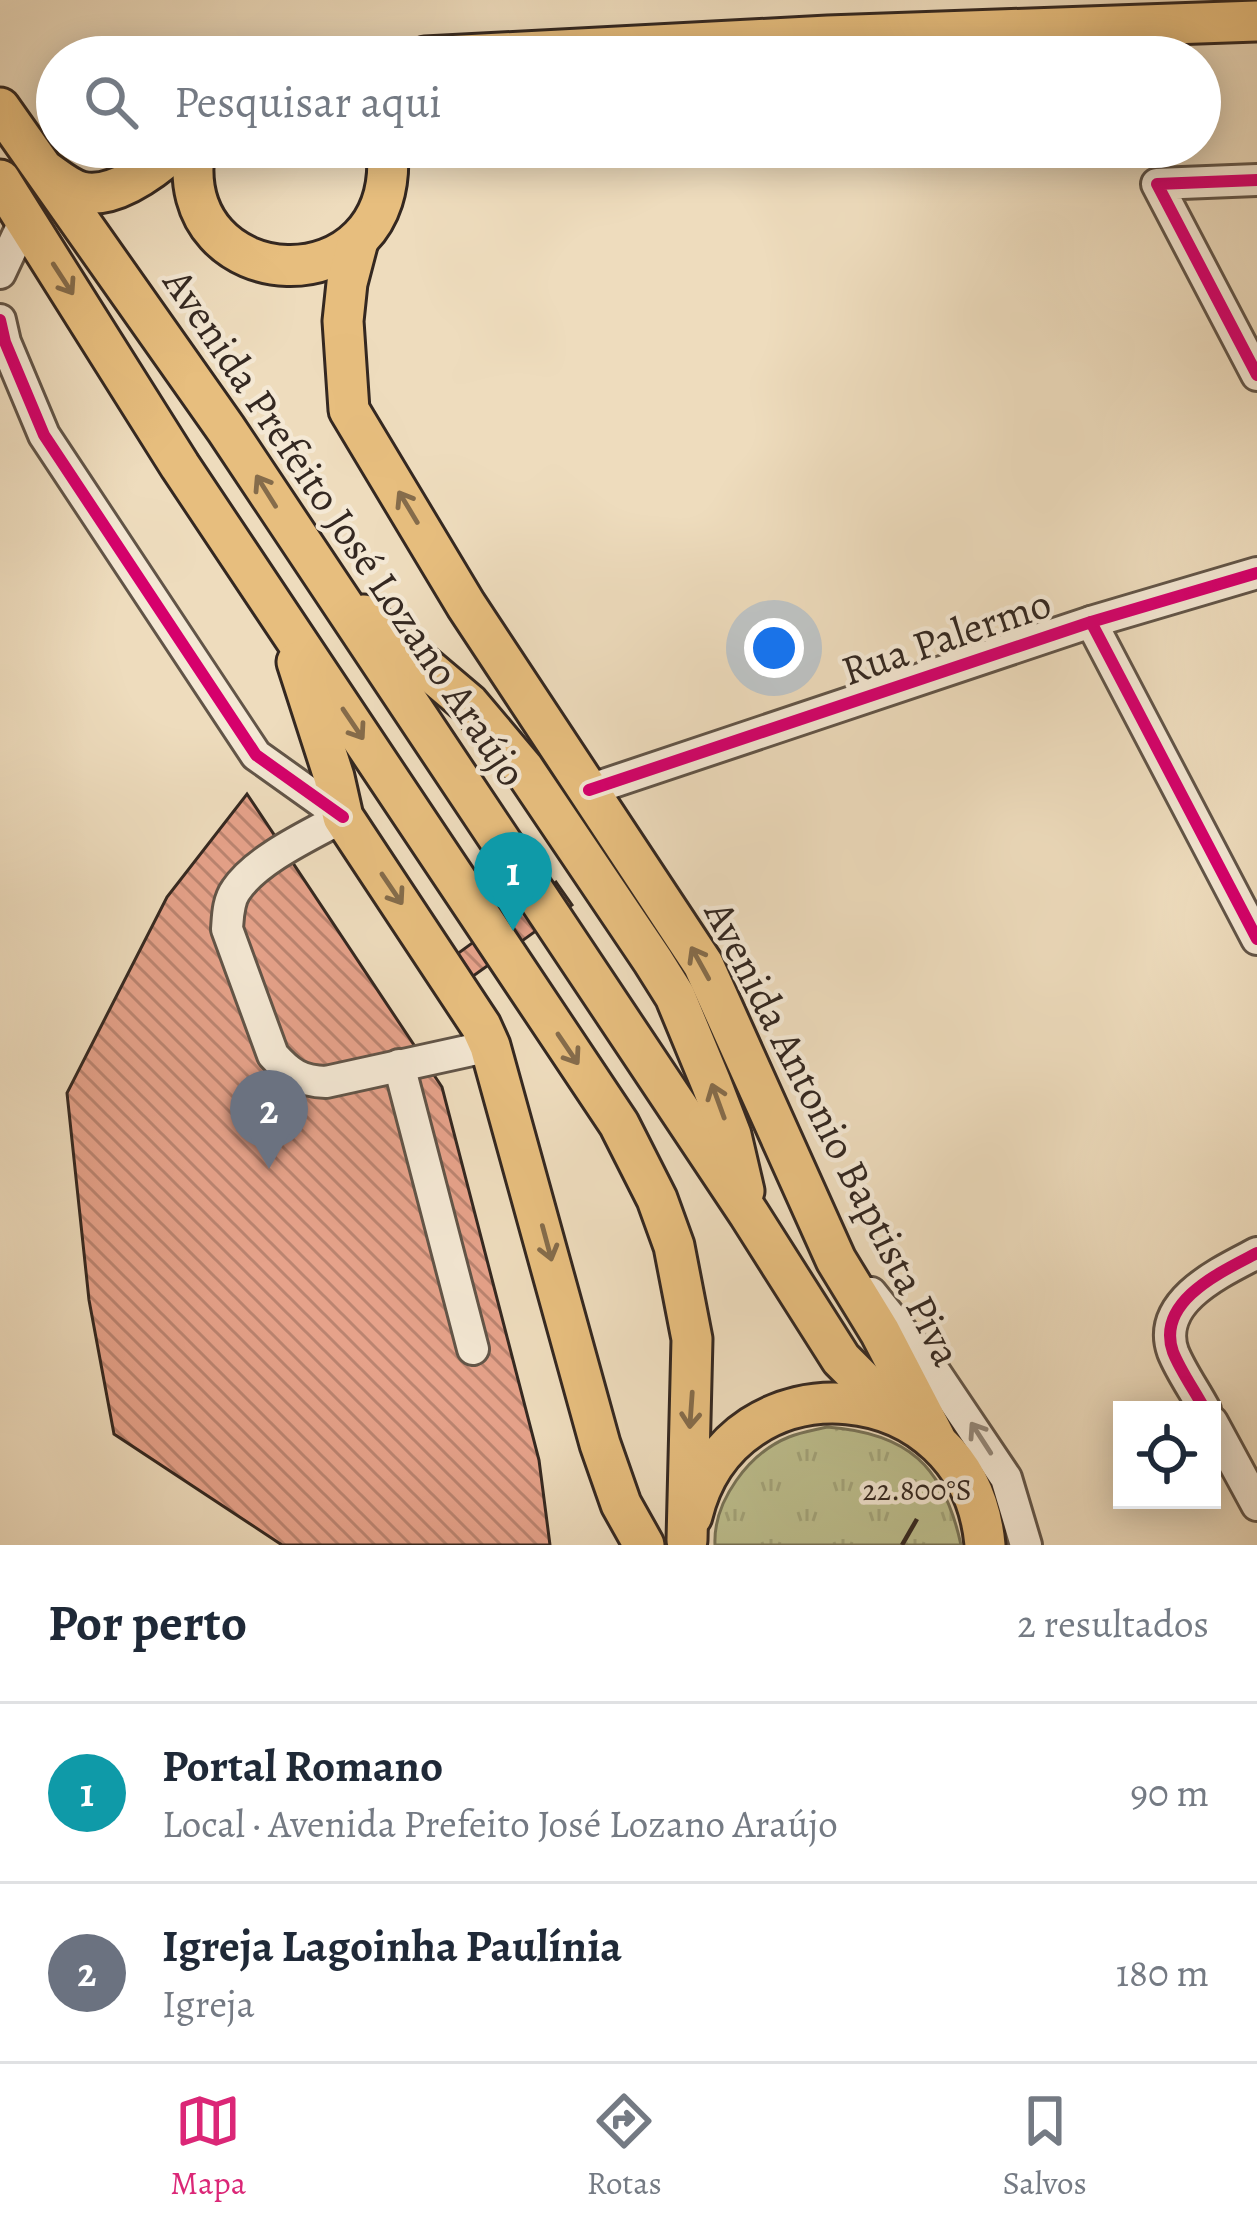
<!DOCTYPE html>
<html lang="pt">
<meta charset="utf-8">
<style>
body{margin:0;font-family:Alegreya,serif;background:#f6f6f7;color:#1f2937}
.controls{position:absolute;right:36px;bottom:36px;display:grid;overflow:hidden;border-radius:0px;box-shadow:0 6px 30px #0003}
.controls button{width:108px;height:108px;display:grid;place-items:center;padding:0;border:0;border-bottom:3px solid #e0e1e3;background:#fff;color:#1f2937;font:60px sans-serif}
.you{position:absolute;left:774px;top:648px;width:42px;height:42px;margin:-30px;border:9px solid #fff;border-radius:50%;background:#1a73e8;box-shadow:0 0 0 18px #1a73e833}
.badge{display:grid;place-items:center;width:78px;height:78px;border-radius:50%;background:#db2777;color:#fff;font-size:39px;font-weight:700}
.pin{position:absolute;translate:-50% -99px;filter:drop-shadow(0 3px 6px #0008)}
.pin::after{content:'';position:absolute;top:63px;width:42px;height:36px;background:inherit;clip-path:polygon(0 0,100% 0,50% 100%)}
.list{margin:0;padding:0;list-style:none}
h2{display:flex;justify-content:space-between;align-items:center;height:156px;margin:0;padding:0 48px;font-size:51px}
h2 small{font-size:39px;font-weight:400;color:#747a83}
.list li{display:grid;grid-template-columns:78px 1fr auto;gap:36px;align-items:center;box-sizing:border-box;height:180px;padding:0 48px;border-top:3px solid #e0e1e3}
.list b{display:block;font-size:45px;white-space:nowrap}
.list p{margin:0;font-size:39px;white-space:nowrap;color:#747a83}
.list em{font-size:39px;font-style:normal;color:#747a83}
.icon{flex:none;width:66px;height:66px;fill:none;stroke:currentColor;stroke-width:2;stroke-linecap:round;stroke-linejoin:round}
.map{position:relative;flex:none;width:1257px;height:1545px;overflow:hidden}
.search{position:absolute;background:#fff;box-shadow:0 6px 30px #0003;left:36px;right:36px;top:36px;height:132px;display:flex;align-items:center;gap:30px;box-sizing:border-box;padding:0 42px;border-radius:66px;color:#747a83;font-size:45px}
.sheet{height:516px;background:#fff}
nav{display:flex;justify-content:space-around;align-items:center;box-sizing:border-box;height:168px;border-top:3px solid #e0e1e3;background:#fff;font-size:33px;color:#747a83}
nav a{display:grid;justify-items:center;gap:6px}
nav .on{color:#db2777}
.map>svg:first-child{display:block}
.grass{fill:url(#grass-tufts);stroke:#787458;stroke-width:3}
.building{fill:url(#building-back-hatch);stroke:#342821;stroke-width:3}
.lines{fill:none;stroke-linecap:round;stroke-linejoin:round}
.minor-casing{stroke:#625548;stroke-width:36}
.major-casing{stroke:#342821;stroke-width:45}
.minor{stroke:#f4e8d4;stroke-width:30}
.major{stroke:#e7be7e;stroke-width:39}
.cycleway-casing{stroke:#f4e8d4;stroke-width:20}
.cycleway{stroke:#d6006c;stroke-width:12}
.oneway{stroke:#856c4b}
.oneway2{stroke:#94887a}
.ticks{fill:none;stroke:#342821;stroke-width:4.5}
.labels{text-anchor:middle;stroke-width:9;stroke-linejoin:round;paint-order:stroke}
.street-label{font-size:42px;fill:#342821;stroke:#f4e8d4}
.ticks-label{font-size:30px;text-anchor:middle;fill:#342821;stroke:#f4e8d4;stroke-width:9;stroke-linejoin:round;paint-order:stroke}
</style>
<div class="map">
<svg width="1257" height="1545" viewBox="0 0 1257 1545">
<defs>
<pattern id="grass-tufts" width="24" height="20" patternUnits="userSpaceOnUse" patternTransform="scale(3)"><rect width="24" height="20" fill="#bdbf8e"/><path d="M3 7l-1-3M5 7V3M7 7l1-3M15 17l-1-3M17 17v-4M19 17l1-3" fill="none" stroke="#a3a47a"/></pattern>
<pattern id="building-back-hatch" width="6" height="6" patternUnits="userSpaceOnUse" patternTransform="scale(3)"><rect width="6" height="6" fill="#e6a28a"/><path d="M-1 5l2 2M0 0l6 6M5-1l2 2" fill="none" stroke="#bb8470"/></pattern>
</defs>
<rect width="100%" height="100%" fill="#eedcbd"/>
<filter id="stains"><feTurbulence type="fractalNoise" baseFrequency=".00167" numOctaves="4"/><feColorMatrix values="0 0 0 0 .2 0 0 0 0 .09 0 0 0 0 .02 0 0 0 .5 -.17"/></filter>
<radialGradient id="worn" r=".72"><stop offset=".6" stop-color="#630" stop-opacity="0"/><stop offset="1" stop-color="#630" stop-opacity=".3"/></radialGradient>
<path class="grass" d="M827 1427C908 1433 944 1466 961 1545H715C713 1501 749 1453 789 1437 801 1432 815 1430 827 1427Z"/>
<g class="building">
<path d="M247 794 442 1087 539 1460 550 1545H282L114 1434 89 1300 67 1093 167 897Z"/>
<path d="M556 882 572 905 469 979 453 957Z"/>
</g>
<g class="lines">
<g class="minor-casing">
<g id="minor">
<path d="M1257 180 1157 184 1257 375"/>
<path d="M0 273 24 222"/>
<path d="M0 320 5 342 44 435 256 755 343 817C310 835 257 859 236 890 228 901 228 916 227 929L273 1055C290 1074 300 1081 326 1082L490 1046"/>
<path d="M1091 622 1257 939"/>
<path d="M589 790 1091 622 1257 573"/>
<path d="M399 1065 473 1349"/>
<path d="M871 1293 936 1374 1006 1478 1026 1545"/>
<path d="M1205 1410C1195 1391 1181 1372 1173 1352 1155 1301 1223 1271 1257 1253"/>
<path d="M1212 1422 1257 1505"/>
</g>
</g>
<g class="major-casing">
<g id="major">
<path d="M425 57 828 36 1257 21"/>
<path d="M0 108 226 429 749 1214 841 1359 896 1414"/>
<path d="M195 147C169 299 403 311 387 147"/>
<path d="M47 172C57 179 69 189 81 192 114 200 156 167 178 147"/>
<path d="M0 180 180 466 619 1124 657 1199 674 1246 692 1339 687 1540"/>
<path d="M358 241 347 283 343 321 349 410 466 605 703 964 836 1260 880 1332 935 1438"/>
<path d="M364 615 469 704 523 768 653 961 675 996 711 1083 731 1135 744 1191"/>
<path d="M297 662 334 777 343 817 481 1026 490 1046 600 1444 621 1504 644 1545"/>
<path d="M692 1516C731 1352 970 1371 985 1545"/>
</g>
</g>
<use href="#minor" class="minor"/>
<use href="#major" class="major"/>
<g class="cycleway-casing">
<g id="cycleway">
<path d="M1257 180 1157 184 1257 375"/>
<path d="M0 320 5 342 44 435 256 755 343 817"/>
<path d="M1091 622 1257 939"/>
<path d="M589 790 1091 622 1257 573"/>
<path d="M1205 1410C1195 1391 1181 1372 1173 1352 1155 1301 1223 1271 1257 1253"/>
</g>
</g>
<use href="#cycleway" class="cycleway"/>
</g>
<defs><path id="oneway-shaft" d="M-6 0H5M1.5-3L5.5 0L1.5 3" fill="none" stroke-width="1.6" stroke-linecap="round" stroke-linejoin="round" transform="scale(3)"/></defs>
<g class="oneway">
<use href="#oneway-shaft" transform="translate(63 279) rotate(57)"/>
<use href="#oneway-shaft" transform="translate(266 491) rotate(-122)"/>
<use href="#oneway-shaft" transform="translate(408 507) rotate(-121)"/>
<use href="#oneway-shaft" transform="translate(353 724) rotate(56)"/>
<use href="#oneway-shaft" transform="translate(392 889) rotate(56)"/>
<use href="#oneway-shaft" transform="translate(700 963) rotate(-119)"/>
<use href="#oneway-shaft" transform="translate(568 1049) rotate(56)"/>
<use href="#oneway-shaft" transform="translate(718 1101) rotate(-110)"/>
<use href="#oneway-shaft" transform="translate(547 1243) rotate(75)"/>
<use href="#oneway-shaft" transform="translate(691 1410) rotate(94)"/>
</g>
<use class="oneway2" href="#oneway-shaft" transform="translate(981 1438) rotate(-123)"/>
<path class="ticks" d="M902 1545 917 1519"/>
<g class="labels">
<g class="street-label">
<text transform="translate(346 527) rotate(56)" y="15">Avenida Prefeito José Lozano Araújo</text>
<text transform="translate(946 636) rotate(-19)" y="15">Rua Palermo</text>
<text transform="translate(834 1133) rotate(63)" y="15">Avenida Antonio Baptista Piva</text>
</g>
</g>
<g class="ticks-label">
<text x="917" y="1500">22.800°S</text>
</g>
<rect width="100%" height="100%" filter="url(#stains)"/>
<rect width="100%" height="100%" fill="url(#worn)"/>
</svg>
<div class="controls">
<button><svg class="icon" aria-label="locate" viewBox="0 0 24 24"><circle cx="12" cy="12" r="6"/><path d="M12 2v4M12 18v4M2 12h4M18 12h4"/></svg></button>
</div>
<div class="you"></div>
<div class="pin badge" style="left:513px;top:931px;background:#0f9aa8">1</div>
<div class="pin badge" style="left:269px;top:1169px;background:#6b7280">2</div>
<div class="search"><svg class="icon" aria-label="search" viewBox="0 0 24 24"><circle cx="10" cy="10" r="6"/><path d="M15 15l6 6"/></svg>Pesquisar aqui</div>
</div>
<section class="sheet">
<h2>Por perto<small>2 resultados</small></h2>
<ul class="list">
<li><span class="badge" style="background:#0f9aa8">1</span><div><b>Portal Romano</b><p>Local · Avenida Prefeito José Lozano Araújo</p></div><em>90 m</em></li>
<li><span class="badge" style="background:#6b7280">2</span><div><b>Igreja Lagoinha Paulínia</b><p>Igreja</p></div><em>180 m</em></li>
</ul>
</section>
<nav>
<a class="on"><svg class="icon" aria-label="map" viewBox="0 0 24 24"><path d="M3 6l6-2 6 2 6-2v14l-6 2-6-2-6 2zM9 4v14M15 6v14"/></svg>Mapa</a>
<a><svg class="icon" aria-label="directions" viewBox="0 0 24 24"><path d="M12 3l9 9-9 9-9-9zM9 14v-3h6M13 9l2 2-2 2"/></svg>Rotas</a>
<a><svg class="icon" aria-label="saved" viewBox="0 0 24 24"><path d="M7 4h10v16l-5-4-5 4z"/></svg>Salvos</a>
</nav>
